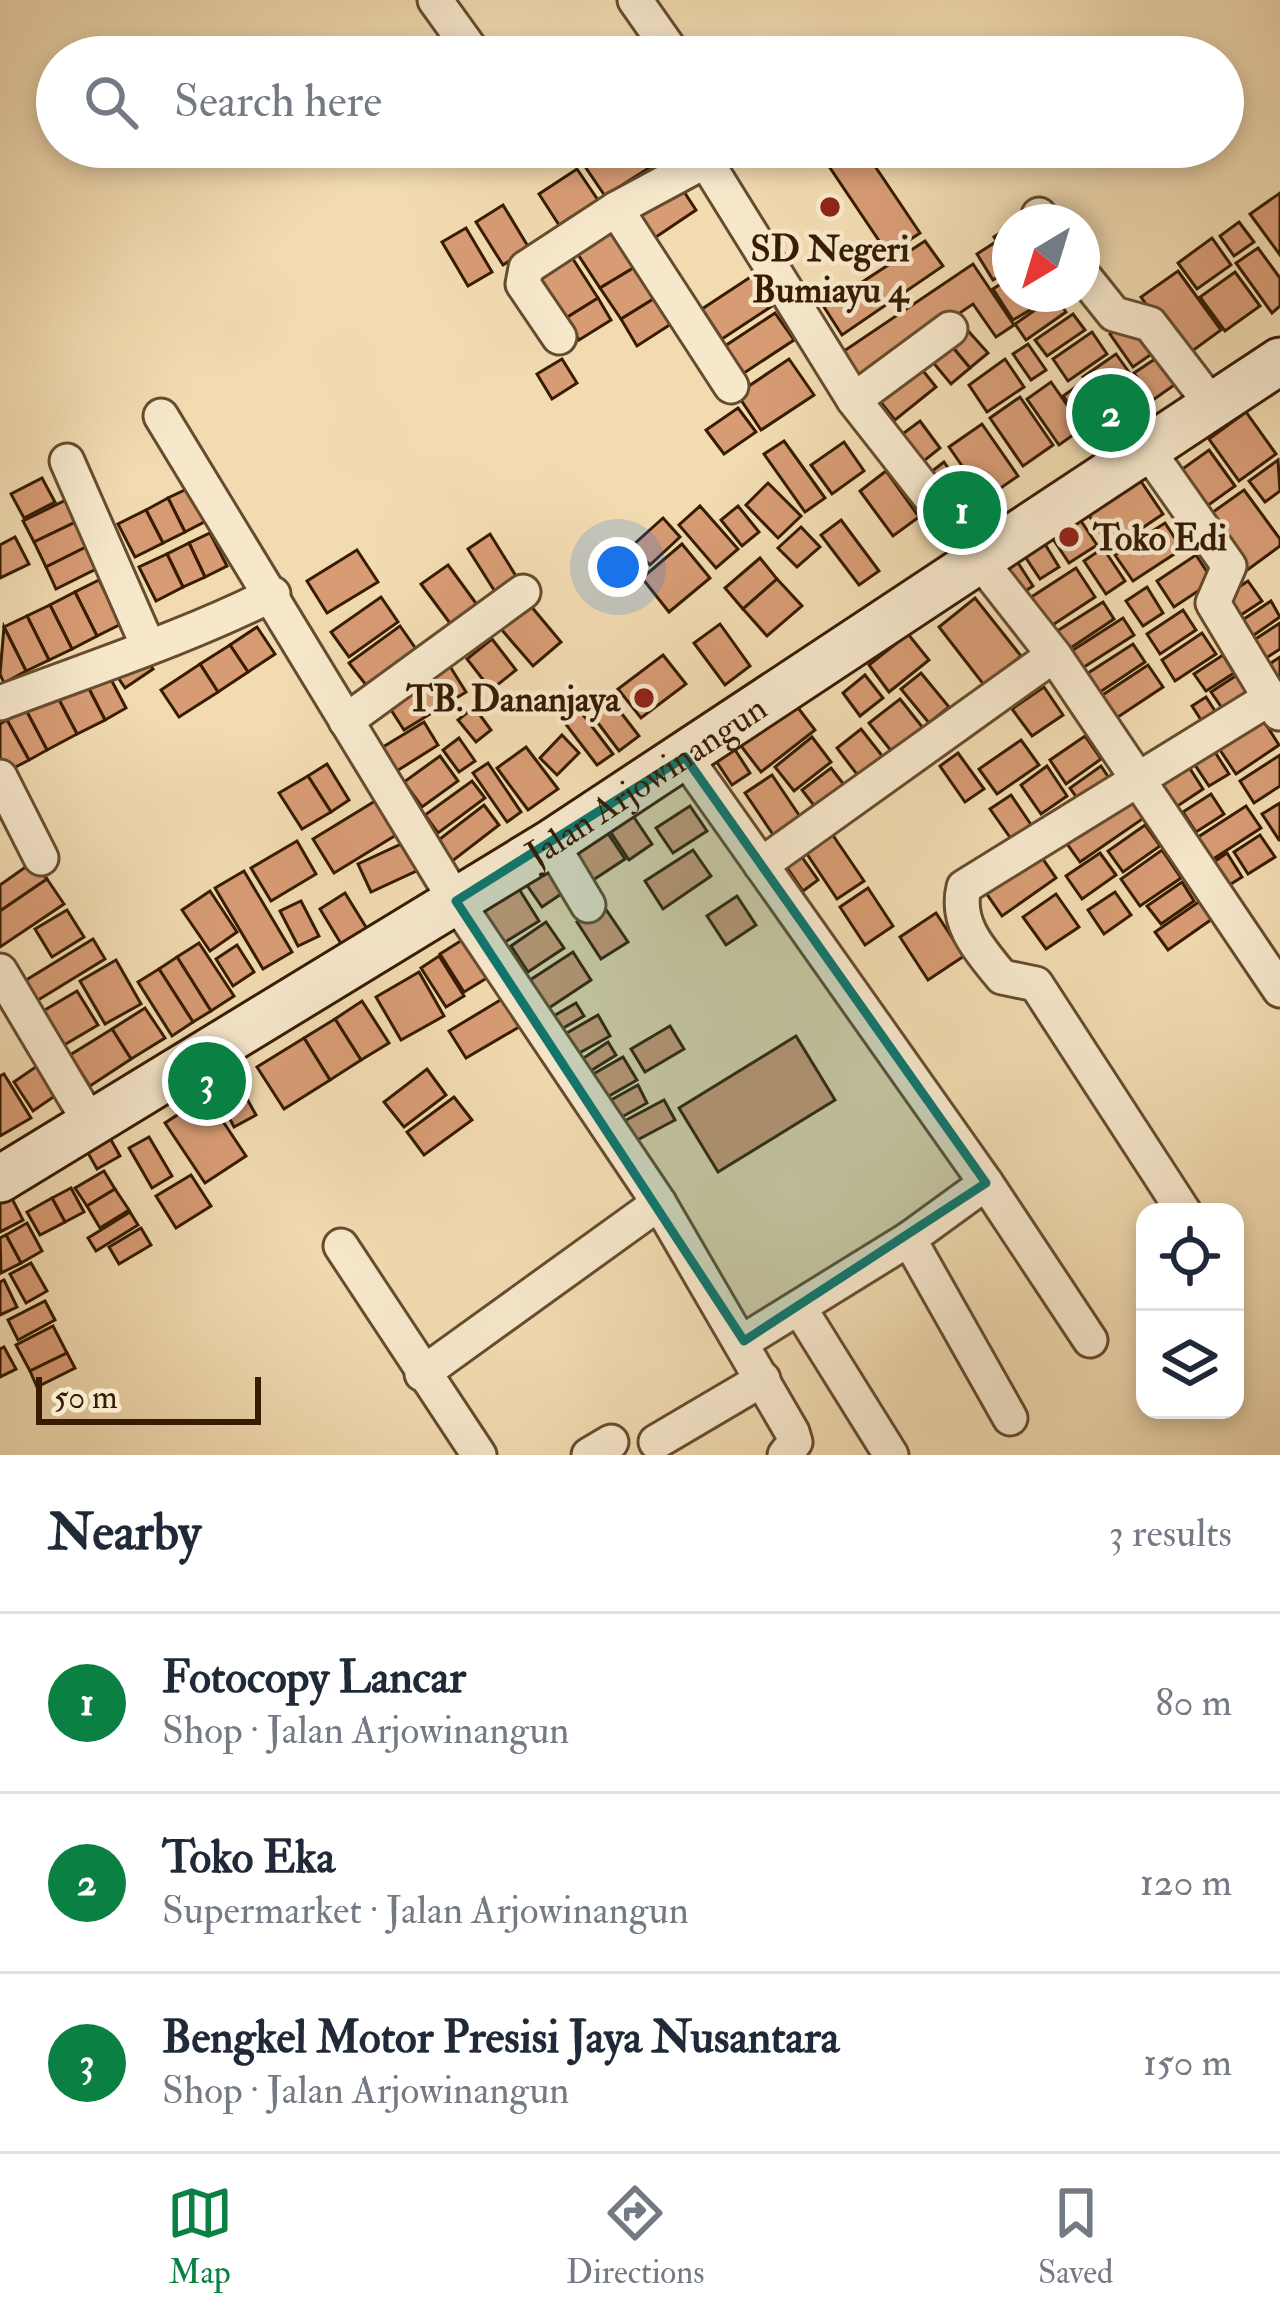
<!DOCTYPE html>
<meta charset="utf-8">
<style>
body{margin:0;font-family:"IM FELL Double Pica",serif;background:#f2f2f3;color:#1f2937}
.controls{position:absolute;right:36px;bottom:36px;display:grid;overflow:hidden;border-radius:24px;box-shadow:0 6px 18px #0003}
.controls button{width:108px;height:108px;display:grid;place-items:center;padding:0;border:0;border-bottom:3px solid #e0e1e3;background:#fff;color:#1f2937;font:60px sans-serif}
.compass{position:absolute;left:992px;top:204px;width:108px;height:108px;border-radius:50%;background:#fff;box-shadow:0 6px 18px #0003;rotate:218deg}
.scale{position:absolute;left:36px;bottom:30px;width:225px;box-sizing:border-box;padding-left:12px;border:6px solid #371c02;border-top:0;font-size:33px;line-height:42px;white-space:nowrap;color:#371c02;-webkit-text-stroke:9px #f7e8cc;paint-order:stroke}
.you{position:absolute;left:618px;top:567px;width:42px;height:42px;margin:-30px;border:9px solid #fff;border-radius:50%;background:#1a73e8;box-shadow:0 0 0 18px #1a73e833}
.badge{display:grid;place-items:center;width:78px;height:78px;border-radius:50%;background:#0b8043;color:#fff;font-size:39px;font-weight:700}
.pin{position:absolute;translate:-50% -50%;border:6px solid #fff;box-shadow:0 3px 12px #0006}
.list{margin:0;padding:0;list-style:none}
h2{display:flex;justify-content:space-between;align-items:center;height:156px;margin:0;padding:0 48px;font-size:51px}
h2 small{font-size:39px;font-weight:400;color:#747a83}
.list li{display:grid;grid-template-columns:78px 1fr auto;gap:36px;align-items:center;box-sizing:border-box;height:180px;padding:0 48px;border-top:3px solid #e0e1e3}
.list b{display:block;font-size:45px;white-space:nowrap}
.list p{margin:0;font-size:39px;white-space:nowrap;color:#747a83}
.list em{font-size:39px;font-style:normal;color:#747a83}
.icon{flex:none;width:66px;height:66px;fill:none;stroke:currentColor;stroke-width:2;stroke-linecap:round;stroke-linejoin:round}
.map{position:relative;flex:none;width:1280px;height:1455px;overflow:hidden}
.search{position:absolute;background:#fff;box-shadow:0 6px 18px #0003;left:36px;right:36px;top:36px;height:132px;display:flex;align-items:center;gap:30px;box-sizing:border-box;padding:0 42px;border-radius:66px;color:#747a83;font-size:45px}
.sheet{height:696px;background:#fff}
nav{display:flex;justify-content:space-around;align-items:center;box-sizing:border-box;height:168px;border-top:3px solid #e0e1e3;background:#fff;font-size:33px;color:#747a83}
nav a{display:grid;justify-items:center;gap:6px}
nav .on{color:#0b8043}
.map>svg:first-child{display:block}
.building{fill:#d89c75;stroke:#371c02;stroke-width:3}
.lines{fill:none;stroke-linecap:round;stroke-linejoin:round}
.street-casing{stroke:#664c2e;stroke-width:39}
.secondary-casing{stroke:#371c02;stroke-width:51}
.street{stroke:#f7e8cc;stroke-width:33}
.secondary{stroke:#f7e8cc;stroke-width:45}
.marked{fill:#0f766e;fill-opacity:0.2;stroke:#0f766e;stroke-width:9;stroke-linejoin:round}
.poi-dot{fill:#8f2418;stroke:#f7e8cc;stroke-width:4.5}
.labels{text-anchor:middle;stroke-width:9;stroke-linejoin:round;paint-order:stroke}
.poi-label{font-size:36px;font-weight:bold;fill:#371c02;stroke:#f7e8cc}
.street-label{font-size:36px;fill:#371c02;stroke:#f7e8cc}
</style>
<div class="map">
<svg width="1280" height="1455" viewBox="0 0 1280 1455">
<rect width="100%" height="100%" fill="#f2dbb1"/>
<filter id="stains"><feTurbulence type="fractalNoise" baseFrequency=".00167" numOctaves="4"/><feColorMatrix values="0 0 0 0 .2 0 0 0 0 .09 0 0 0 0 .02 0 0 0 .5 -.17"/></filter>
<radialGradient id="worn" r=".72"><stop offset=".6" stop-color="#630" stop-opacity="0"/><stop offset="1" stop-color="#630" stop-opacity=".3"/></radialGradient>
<g class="building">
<path d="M806 43 814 57H784Z"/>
<path d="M612 147H656L663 159 605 196 584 165Z"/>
<path d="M816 147H862L920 233 888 254Z"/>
<path d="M577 169 598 200 559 225 539 194Z"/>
<path d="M679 184 696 210 653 239 635 213Z"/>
<path d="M1280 193V255L1250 214Z"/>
<path d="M503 205 529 248 503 265 476 222Z"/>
<path d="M1239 222 1254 242 1234 256 1220 236Z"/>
<path d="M608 225 635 267 600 288 573 247Z"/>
<path d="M1010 226V262L994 237Z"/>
<path d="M466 228 492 272 468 286 442 242Z"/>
<path d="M1212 238 1231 265 1197 289 1178 263Z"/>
<path d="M925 241 943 266 842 335 824 307Z"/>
<path d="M994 243 1010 270 993 280 977 254Z"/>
<path d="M1258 248 1280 278V306L1272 313 1236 263Z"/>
<path d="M571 256 598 298 566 318 539 276Z"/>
<path d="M973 264 1014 325 996 337 973 304 861 380 841 353Z"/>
<path d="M635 267 655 298 621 319 600 288Z"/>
<path d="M1178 271 1221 330 1184 357 1141 297Z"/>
<path d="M1235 272 1260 306 1225 331 1200 297Z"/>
<path d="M752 276 772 306 722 339 702 309Z"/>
<path d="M1010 278V294H1027L1035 307 1013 320 993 289Z"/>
<path d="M1055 296 1066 312 1026 340 1015 324Z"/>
<path d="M598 298 611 320 579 340 566 318Z"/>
<path d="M655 298 671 324 637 346 621 319Z"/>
<path d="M775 313 794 340 744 373 725 346Z"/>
<path d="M1073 314 1085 330 1047 356 1035 340Z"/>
<path d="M1130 320 1153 353 1133 367 1110 334Z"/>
<path d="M962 324 988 353 970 368 945 338Z"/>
<path d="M1092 332 1107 354 1068 381 1053 359Z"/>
<path d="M945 338 970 368 951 384 926 354Z"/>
<path d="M1028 344 1046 370 1031 380 1013 354Z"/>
<path d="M1116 354 1144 393 1110 416 1083 377Z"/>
<path d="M1161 355 1180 381 1153 400 1134 373Z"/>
<path d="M562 359 577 383 552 399 537 374Z"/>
<path d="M789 359 814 395 761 430 737 394Z"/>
<path d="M1005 359 1024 387 987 412 969 385Z"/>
<path d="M916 362 936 387 895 420 875 395Z"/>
<path d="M1051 382 1083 428 1059 445 1027 399Z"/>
<path d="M1080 384 1104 418 1087 429 1063 396Z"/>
<path d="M1020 397 1053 445 1023 466 990 418Z"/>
<path d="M738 408 756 432 724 454 706 430Z"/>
<path d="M1246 412 1276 454 1239 481 1209 439Z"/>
<path d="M920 421 940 448 915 468 893 441Z"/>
<path d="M982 424 1018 476 985 499 949 447Z"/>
<path d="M784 441 825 498 805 512 764 454Z"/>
<path d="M844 442 864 471 832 494 811 465Z"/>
<path d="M1209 450 1235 486 1200 511 1174 475Z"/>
<path d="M1278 460 1280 491 1265 502 1249 481Z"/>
<path d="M944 462 969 498 952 510 927 475Z"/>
<path d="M886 471 919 517 893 536 860 491Z"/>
<path d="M1136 474 1163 514 1111 549 1084 508Z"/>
<path d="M42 478 55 502 24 518 11 494Z"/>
<path d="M768 483 801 516 778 538 746 505Z"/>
<path d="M189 488 206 521 185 532 168 498Z"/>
<path d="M1244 490 1280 539V546L1246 571 1206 517Z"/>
<path d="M70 498 82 519 34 542 23 521Z"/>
<path d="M168 498 185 532 163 543 146 510Z"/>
<path d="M700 506 738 549 716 568 679 525Z"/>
<path d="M738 506 759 532 742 546 721 520Z"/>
<path d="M146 510 163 543 135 557 118 524Z"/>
<path d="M1075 512 1097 545 1069 563 1047 530Z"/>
<path d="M663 518 680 537 650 565 632 546Z"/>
<path d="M82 519 94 543 46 567 34 542Z"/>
<path d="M841 520 879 571 859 585 821 535Z"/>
<path d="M1165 523 1182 549 1133 581 1115 555Z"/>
<path d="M801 527 820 547 797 567 778 548Z"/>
<path d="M210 533 227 566 205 577 189 543Z"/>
<path d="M490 534 521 584 499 598 468 549Z"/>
<path d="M1040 536 1059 567 1040 579 1020 549Z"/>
<path d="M15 537 29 564 0 578V545Z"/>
<path d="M94 543 104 565 56 589 46 567Z"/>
<path d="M189 543 205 577 183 587 167 554Z"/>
<path d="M682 544 710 578 669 612 642 578Z"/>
<path d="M1103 548 1125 581 1106 594 1084 561Z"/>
<path d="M357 550 378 582 327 613 307 581Z"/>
<path d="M167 554 183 587 156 601 139 567Z"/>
<path d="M1013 555 1033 586 1012 600 992 569Z"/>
<path d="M1196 555 1213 581 1174 607 1157 581Z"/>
<path d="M760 558 777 579 743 609 725 588Z"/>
<path d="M448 565 478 606 452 626 421 584Z"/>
<path d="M1076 568 1095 597 1039 634 1019 605Z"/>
<path d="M777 579 802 606 767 636 743 609Z"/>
<path d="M99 580 121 624 97 636 75 592Z"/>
<path d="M1248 581 1262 601 1235 619 1221 599Z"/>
<path d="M1147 587 1163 613 1143 626 1126 601Z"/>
<path d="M75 592 97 636 72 649 50 605Z"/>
<path d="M381 597 398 622 349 657 331 632Z"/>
<path d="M975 598 1021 656 984 685 939 627Z"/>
<path d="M1271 601 1280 617 1251 637 1241 621Z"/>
<path d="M1103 602 1114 619 1066 651 1054 633Z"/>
<path d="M50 605 72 649 49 660 27 616Z"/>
<path d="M530 605 561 642 533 666 501 629Z"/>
<path d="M1183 610 1196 630 1160 654 1147 634Z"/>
<path d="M27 616 49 660 26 671 4 627Z"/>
<path d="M1123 618 1134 635 1081 669 1070 652Z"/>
<path d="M1280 623V649L1263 660 1251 642Z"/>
<path d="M720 624 750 666 725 685 694 643Z"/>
<path d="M400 626 416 649 366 685 349 663Z"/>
<path d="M4 627 26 671 4 683 0 674Z"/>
<path d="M257 627 275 654 248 672 230 645Z"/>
<path d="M1202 633 1216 654 1175 681 1162 660Z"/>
<path d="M908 634 929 660 889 692 869 665Z"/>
<path d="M492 639 516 670 491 690 467 659Z"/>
<path d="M1133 644 1145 662 1094 696 1082 677Z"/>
<path d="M230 645 248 672 218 692 200 664Z"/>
<path d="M141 652 153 669 125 688 113 670Z"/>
<path d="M663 655 686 684 641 718 618 689Z"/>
<path d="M1223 655 1234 673 1206 691 1194 674Z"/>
<path d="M1280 657V687L1265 667Z"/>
<path d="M446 660 466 692 404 730 384 699Z"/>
<path d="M200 664 218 692 179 717 161 690Z"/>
<path d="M1148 665 1163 687 1109 723 1095 700Z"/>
<path d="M105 668 126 708 105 720 84 679Z"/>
<path d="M921 673 949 707 929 723 901 689Z"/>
<path d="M865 675 883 698 860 716 843 693Z"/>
<path d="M1237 675 1249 694 1224 711 1211 692Z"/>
<path d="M84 679 105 720 77 734 56 694Z"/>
<path d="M1044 687 1063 715 1032 736 1012 709Z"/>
<path d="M56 694 77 734 47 750 26 710Z"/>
<path d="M1206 697 1217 714 1203 723 1192 706Z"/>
<path d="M571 699 613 754 597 765 555 710Z"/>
<path d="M900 699 927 733 896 757 869 723Z"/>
<path d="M792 700 815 730 761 772 738 742Z"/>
<path d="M612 701 639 736 619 751 592 715Z"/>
<path d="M474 707 491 730 476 742 458 720Z"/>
<path d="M26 710 47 750 29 760 7 720Z"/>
<path d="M1262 718 1279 745 1236 774 1218 747Z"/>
<path d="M7 720 29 760 6 772 0 761V724Z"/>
<path d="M424 722 438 745 392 774 378 750Z"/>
<path d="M861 729 887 762 862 781 837 748Z"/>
<path d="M562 735 579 753 557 775 540 758Z"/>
<path d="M1085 736 1101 759 1066 784 1050 760Z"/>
<path d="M812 737 831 762 794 791 775 767Z"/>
<path d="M459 738 475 761 459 772 443 750Z"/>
<path d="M728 739 750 773 732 785 710 752Z"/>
<path d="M1021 740 1039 765 997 794 979 769Z"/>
<path d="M526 747 558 789 528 810 497 768Z"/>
<path d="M1213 749 1229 774 1209 786 1193 762Z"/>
<path d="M958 753 984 789 965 802 940 766Z"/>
<path d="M1280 755V786L1254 803 1240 781Z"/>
<path d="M440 756 458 781 422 807 404 782Z"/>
<path d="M488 763 521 812 507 822 473 773Z"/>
<path d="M327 764 349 800 331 812 308 776Z"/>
<path d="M1187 764 1203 789 1173 809 1157 784Z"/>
<path d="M1047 766 1067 796 1041 814 1021 785Z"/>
<path d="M1101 766 1113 784 1082 805 1070 788Z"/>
<path d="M831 768 848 790 819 812 802 790Z"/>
<path d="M772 775 801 818 774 836 745 793Z"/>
<path d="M308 776 331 812 302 829 279 793Z"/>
<path d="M472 781 485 798 438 833 425 815Z"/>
<path d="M1136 792 1151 813 1080 862 1065 841Z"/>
<path d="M1211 794 1224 814 1196 832 1183 812Z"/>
<path d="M1011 795 1034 829 1014 843 990 809Z"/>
<path d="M380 798 401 832 334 873 313 839Z"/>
<path d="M1280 803V840H1279L1262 814Z"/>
<path d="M625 804 652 844 629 860 602 819Z"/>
<path d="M484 805 499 825 451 862 436 842Z"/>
<path d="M690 806 707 831 673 853 656 828Z"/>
<path d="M1246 806 1261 828 1207 863 1192 841Z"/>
<path d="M1145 825 1160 846 1123 872 1108 851Z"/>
<path d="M603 826 625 859 584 886 562 854Z"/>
<path d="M828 828 864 881 837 899 801 845Z"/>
<path d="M1260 835 1275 857 1248 874 1234 852Z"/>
<path d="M412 839 425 867 371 892 358 864Z"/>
<path d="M297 841 316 874 271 901 251 868Z"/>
<path d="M693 850 711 876 663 909 645 881Z"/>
<path d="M1162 850 1181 878 1140 906 1121 879Z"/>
<path d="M1038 852 1056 878 1002 916 984 890Z"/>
<path d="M799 853 818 880 803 891 784 863Z"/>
<path d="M1100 853 1116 875 1082 899 1066 876Z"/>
<path d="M1227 853 1242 877 1220 891 1205 868Z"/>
<path d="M34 861 47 879 0 911V885Z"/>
<path d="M549 864 567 890 542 907 524 881Z"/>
<path d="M244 871 292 952 263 969 215 888Z"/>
<path d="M47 879 64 904 0 947V911Z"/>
<path d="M1182 882 1194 901 1161 924 1147 906Z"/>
<path d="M868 888 893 926 865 945 840 907Z"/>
<path d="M519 889 539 921 497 947 477 916Z"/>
<path d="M210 891 237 932 210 951 182 910Z"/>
<path d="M1115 892 1131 915 1104 934 1088 910Z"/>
<path d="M345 893 369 932 343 947 320 909Z"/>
<path d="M1056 894 1079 927 1046 949 1023 917Z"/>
<path d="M737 896 756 925 726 945 707 916Z"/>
<path d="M301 901 319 936 298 946 280 911Z"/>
<path d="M1200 901 1212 919 1168 950 1155 932Z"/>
<path d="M603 905 628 942 601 959 577 922Z"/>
<path d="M67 910 84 937 52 957 35 929Z"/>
<path d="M936 913 964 956 928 980 900 937Z"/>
<path d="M546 922 564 948 528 972 511 946Z"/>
<path d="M470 935 495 973 464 992 440 954Z"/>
<path d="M93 939 105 959 30 1005 18 985Z"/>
<path d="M199 943 234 996 211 1011 177 957Z"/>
<path d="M237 945 254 972 233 986 216 959Z"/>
<path d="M573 952 591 980 546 1010 527 982Z"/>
<path d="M439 956 464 996 446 1007 421 968Z"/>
<path d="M177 957 211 1011 193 1022 159 969Z"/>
<path d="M116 960 141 1004 105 1024 80 981Z"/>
<path d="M159 969 193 1022 172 1036 138 982Z"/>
<path d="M419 972 444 1016 401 1040 376 997Z"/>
<path d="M77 991 98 1025 59 1048 38 1014Z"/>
<path d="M502 999 519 1027 466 1058 449 1031Z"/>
<path d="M362 1001 389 1043 361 1060 335 1019Z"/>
<path d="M576 1003 584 1016 553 1034 545 1021Z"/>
<path d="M145 1008 165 1038 131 1059 112 1029Z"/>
<path d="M598 1015 610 1036 572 1057 560 1037Z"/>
<path d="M335 1019 361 1060 330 1080 304 1038Z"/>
<path d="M670 1026 684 1049 645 1072 631 1049Z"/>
<path d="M112 1029 131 1059 90 1086 70 1055Z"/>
<path d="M796 1036 835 1100 718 1172 679 1108Z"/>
<path d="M304 1038 330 1080 284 1109 257 1067Z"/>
<path d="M608 1042 616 1055 581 1077 573 1065Z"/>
<path d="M623 1057 637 1080 595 1104 581 1081Z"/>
<path d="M40 1064 59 1093 33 1111 14 1082Z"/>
<path d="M427 1069 446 1095 404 1127 384 1102Z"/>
<path d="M4 1074 31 1118 0 1136V1076Z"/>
<path d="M236 1079 256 1115 234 1127 215 1090Z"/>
<path d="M638 1085 647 1103 611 1123 602 1105Z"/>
<path d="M206 1096 246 1156 205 1183 165 1123Z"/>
<path d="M454 1097 472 1120 424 1155 407 1132Z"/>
<path d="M664 1100 675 1120 626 1146 615 1126Z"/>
<path d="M106 1131 120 1156 97 1169 83 1144Z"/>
<path d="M149 1137 172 1176 152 1188 129 1148Z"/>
<path d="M104 1171 115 1189 87 1206 75 1188Z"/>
<path d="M191 1175 211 1206 176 1228 156 1196Z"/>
<path d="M5 1185 23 1220 0 1232V1187Z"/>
<path d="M71 1188 84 1212 65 1222 52 1198Z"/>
<path d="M115 1189 129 1210 100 1228 87 1206Z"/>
<path d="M52 1198 65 1222 40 1235 27 1212Z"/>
<path d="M130 1212 138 1225 96 1251 88 1238Z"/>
<path d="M27 1223 42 1251 21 1263 6 1235Z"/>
<path d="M141 1228 151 1245 119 1264 109 1247Z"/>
<path d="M6 1235 21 1263 1 1273 0 1238Z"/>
<path d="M31 1263 47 1291 26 1303 10 1274Z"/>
<path d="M4 1280 17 1307 0 1315V1282Z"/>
<path d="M45 1301 55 1320 18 1340 8 1320Z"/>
<path d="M53 1326 67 1353 30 1371 16 1345Z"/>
<path d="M4 1347 16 1369 0 1377V1349Z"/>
<path d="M67 1353 75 1368 37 1387 30 1371Z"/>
</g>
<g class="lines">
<g class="street-casing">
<g id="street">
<path d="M435 0 476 57"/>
<path d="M635 0 675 57"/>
<path d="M544 147H560"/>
<path d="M697 147 854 400 1054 655 1280 990"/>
<path d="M616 209 731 386"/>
<path d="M1039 215 1044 222"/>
<path d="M1082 274 1114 314 1150 324 1213 406"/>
<path d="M559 337 523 284 526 268 616 209 705 161"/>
<path d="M854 400 950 329"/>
<path d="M161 416 456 901 659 1203 792 1432 795 1442 785 1455"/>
<path d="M1146 448 1229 566 1213 603 1279 713"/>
<path d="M67 461 148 646"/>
<path d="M0 703C92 668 185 638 273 594"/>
<path d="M346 721 523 592"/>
<path d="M685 757 986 1183 909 1239 744 1341"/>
<path d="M0 777 41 858"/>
<path d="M551 843 588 905"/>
<path d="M761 865 1054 655"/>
<path d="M0 971 91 1124"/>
<path d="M986 1183 1090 1340"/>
<path d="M1184 1212 1036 984 1002 977C980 950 955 924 964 887L1270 698"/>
<path d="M909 1239 1010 1418"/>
<path d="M341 1246 479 1455"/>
<path d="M800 1309 891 1455"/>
<path d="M422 1374 659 1203"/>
<path d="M656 1442 763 1379"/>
<path d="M589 1455 611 1442"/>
</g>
</g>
<g class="secondary-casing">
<g id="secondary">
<path id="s1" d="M0 1179 551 843 1280 361"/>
</g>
</g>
<use href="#street" class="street"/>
<use href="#secondary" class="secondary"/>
</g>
<path class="marked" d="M685 757 986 1183 744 1341 456 901Z"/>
<g class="poi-dot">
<circle cx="830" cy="207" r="12"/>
<circle cx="1069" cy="537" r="12"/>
<circle cx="644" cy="698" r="12"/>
</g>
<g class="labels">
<g class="poi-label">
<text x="830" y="261">SD Negeri<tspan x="830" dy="41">Bumiayu 4</tspan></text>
<text x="1093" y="550" text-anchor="start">Toko Edi</text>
<text x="620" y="711" text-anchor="end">TB. Dananjaya</text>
</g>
<g class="street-label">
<text dy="13" stroke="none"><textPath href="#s1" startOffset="759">Jalan Arjowinangun</textPath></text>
</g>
</g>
<rect width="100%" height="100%" filter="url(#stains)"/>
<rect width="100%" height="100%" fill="url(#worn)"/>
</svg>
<div class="controls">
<button><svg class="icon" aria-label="locate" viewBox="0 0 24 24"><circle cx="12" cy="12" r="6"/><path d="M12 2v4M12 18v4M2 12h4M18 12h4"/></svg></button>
<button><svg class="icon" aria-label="layers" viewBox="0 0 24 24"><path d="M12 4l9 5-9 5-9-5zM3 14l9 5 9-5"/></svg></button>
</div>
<svg class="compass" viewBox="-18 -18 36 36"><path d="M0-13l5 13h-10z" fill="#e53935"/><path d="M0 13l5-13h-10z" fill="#747a83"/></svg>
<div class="scale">50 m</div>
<div class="you"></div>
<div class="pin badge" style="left:962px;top:510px">1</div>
<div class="pin badge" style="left:1111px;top:413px">2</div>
<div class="pin badge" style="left:207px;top:1081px">3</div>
<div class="search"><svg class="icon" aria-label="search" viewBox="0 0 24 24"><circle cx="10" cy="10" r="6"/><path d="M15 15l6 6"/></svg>Search here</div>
</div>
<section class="sheet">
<h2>Nearby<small>3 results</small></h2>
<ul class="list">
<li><span class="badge">1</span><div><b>Fotocopy Lancar</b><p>Shop · Jalan Arjowinangun</p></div><em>80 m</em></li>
<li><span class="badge">2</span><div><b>Toko Eka</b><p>Supermarket · Jalan Arjowinangun</p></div><em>120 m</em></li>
<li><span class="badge">3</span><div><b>Bengkel Motor Presisi Jaya Nusantara</b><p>Shop · Jalan Arjowinangun</p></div><em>150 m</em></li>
</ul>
</section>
<nav>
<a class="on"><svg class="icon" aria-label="map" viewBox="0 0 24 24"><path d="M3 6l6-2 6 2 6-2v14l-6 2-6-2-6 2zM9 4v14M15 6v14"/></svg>Map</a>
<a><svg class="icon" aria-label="directions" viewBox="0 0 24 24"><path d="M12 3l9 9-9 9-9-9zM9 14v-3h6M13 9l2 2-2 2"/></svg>Directions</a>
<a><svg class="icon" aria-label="saved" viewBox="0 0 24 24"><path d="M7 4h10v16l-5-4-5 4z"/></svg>Saved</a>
</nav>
